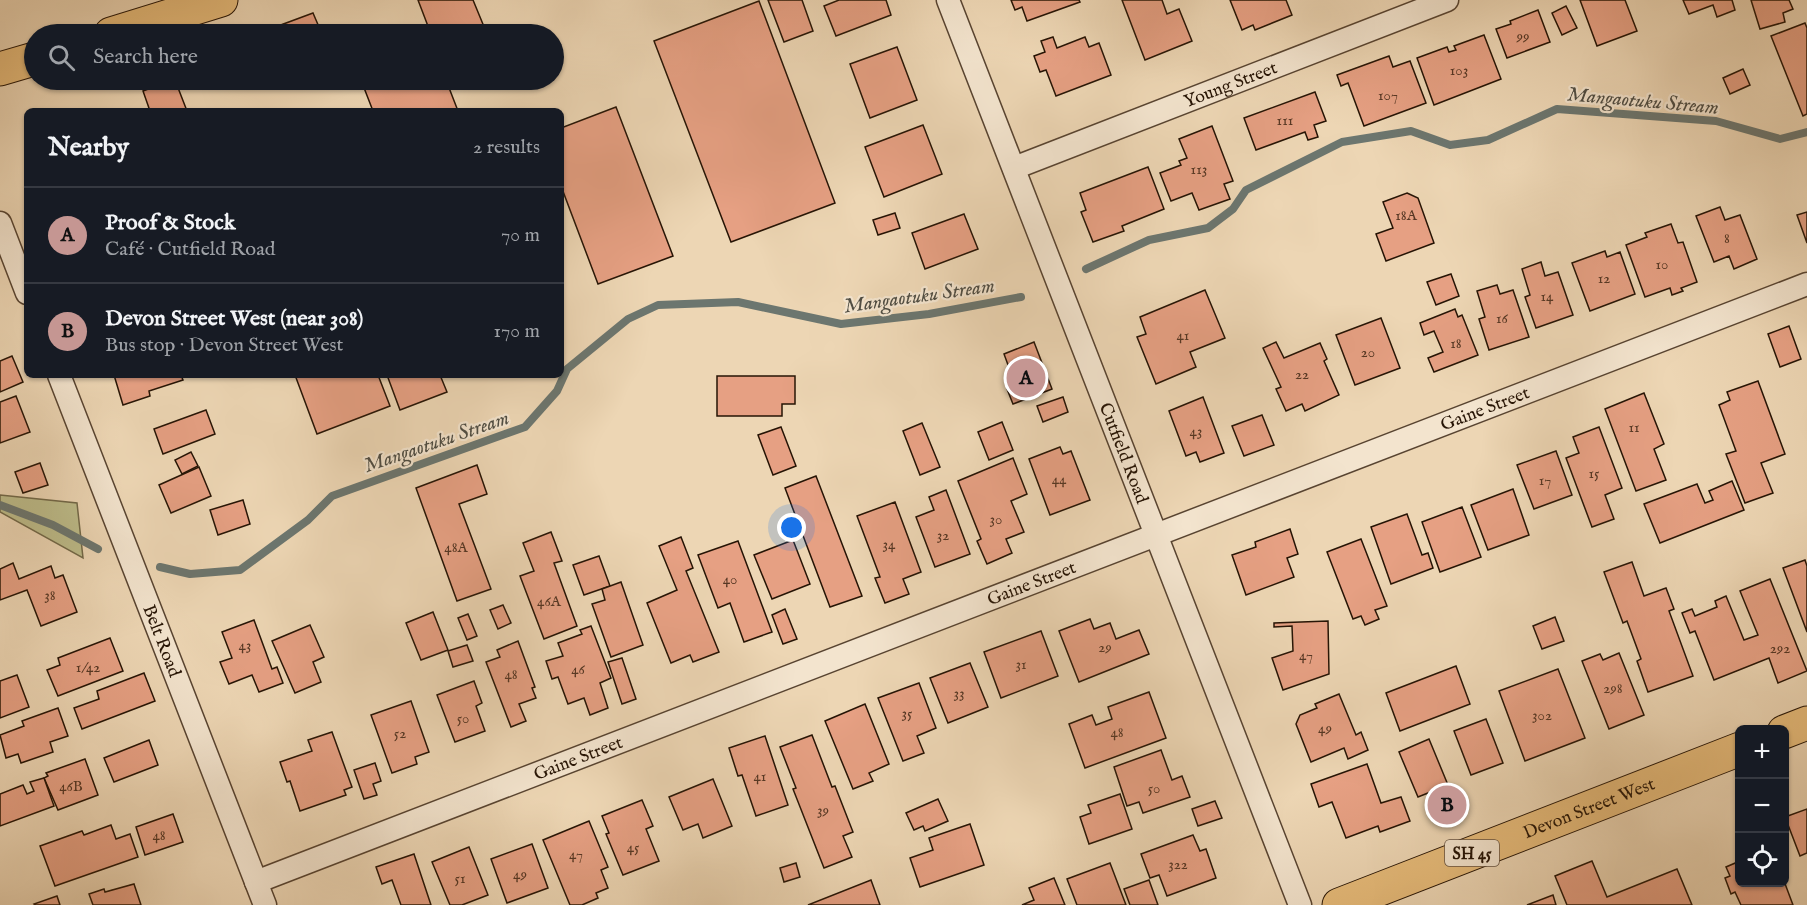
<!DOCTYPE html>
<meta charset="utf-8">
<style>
body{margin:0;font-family:"IM FELL English",serif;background:#242831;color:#f1f3f6}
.controls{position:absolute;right:18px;bottom:18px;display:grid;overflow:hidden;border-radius:9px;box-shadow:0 2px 4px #0004}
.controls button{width:54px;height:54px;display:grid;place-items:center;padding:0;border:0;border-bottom:2px solid #363941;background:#171b24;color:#f1f3f6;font:30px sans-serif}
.you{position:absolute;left:792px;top:528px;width:21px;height:21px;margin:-15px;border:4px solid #fff;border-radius:50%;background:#1a73e8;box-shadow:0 0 0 9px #1a73e833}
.badge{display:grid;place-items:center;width:39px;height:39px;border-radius:50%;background:#c59692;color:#111;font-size:20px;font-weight:700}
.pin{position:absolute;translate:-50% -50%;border:3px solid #fff;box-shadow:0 2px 6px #0006}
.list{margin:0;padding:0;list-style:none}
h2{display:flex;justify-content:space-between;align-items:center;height:78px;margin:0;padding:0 24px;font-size:26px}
h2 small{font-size:20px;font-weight:400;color:#9ea1a6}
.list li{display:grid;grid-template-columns:39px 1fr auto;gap:18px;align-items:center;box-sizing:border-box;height:96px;padding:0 24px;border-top:2px solid #363941}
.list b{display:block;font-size:22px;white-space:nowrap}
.list p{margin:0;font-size:20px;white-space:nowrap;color:#9ea1a6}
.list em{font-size:20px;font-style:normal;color:#9ea1a6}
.icon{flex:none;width:33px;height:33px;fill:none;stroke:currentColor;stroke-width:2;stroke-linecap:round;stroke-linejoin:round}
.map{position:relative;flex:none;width:1807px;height:905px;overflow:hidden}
.search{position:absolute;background:#171b24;box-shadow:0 2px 4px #0004;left:24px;top:24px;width:540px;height:66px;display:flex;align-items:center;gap:15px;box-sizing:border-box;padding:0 21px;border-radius:33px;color:#9ea1a6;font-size:22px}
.panel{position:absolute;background:#171b24;box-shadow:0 2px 4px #0004;left:24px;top:108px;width:540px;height:270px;border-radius:9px}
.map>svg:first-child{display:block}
.green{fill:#bdbc8a;stroke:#726848;stroke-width:1.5}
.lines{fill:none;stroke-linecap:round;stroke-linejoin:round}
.stream{stroke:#6c766f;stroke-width:8}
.building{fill:#e6a083;stroke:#261405;stroke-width:1.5}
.minor-casing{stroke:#584431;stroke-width:25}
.primary-casing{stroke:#261405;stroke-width:35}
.trunk-casing{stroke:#261405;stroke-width:35}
.minor{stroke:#f3e4ce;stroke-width:22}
.primary{stroke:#e6bb7a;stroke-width:33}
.trunk{stroke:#e6bb7a;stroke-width:33}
.labels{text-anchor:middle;stroke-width:4.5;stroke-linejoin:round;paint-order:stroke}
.number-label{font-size:15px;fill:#563724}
.shield{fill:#f3e4ce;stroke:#645241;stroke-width:1.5}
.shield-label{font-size:16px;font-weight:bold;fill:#261405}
.street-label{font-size:18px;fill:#261405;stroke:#f3e4ce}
.water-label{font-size:20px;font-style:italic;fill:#4f4d43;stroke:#f3e4ce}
</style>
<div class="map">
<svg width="1807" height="905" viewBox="0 0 1807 905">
<rect width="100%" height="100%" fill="#edd6b4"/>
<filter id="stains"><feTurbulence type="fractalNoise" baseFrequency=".00333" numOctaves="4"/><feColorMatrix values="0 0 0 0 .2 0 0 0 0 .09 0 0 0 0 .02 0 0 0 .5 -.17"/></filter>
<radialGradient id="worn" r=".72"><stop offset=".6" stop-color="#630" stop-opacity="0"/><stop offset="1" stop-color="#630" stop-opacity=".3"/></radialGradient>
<path class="green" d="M0 495 77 503 83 558 0 512Z"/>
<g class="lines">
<g class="stream">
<path d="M1086 269 1149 240 1208 228 1233 209 1246 190 1342 142 1411 131 1450 145 1488 140 1557 109 1716 121 1780 139 1807 132"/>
<path d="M0 505 53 525 98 549"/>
<path d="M160 567 190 574 240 570 308 520 332 496 525 427 557 391 567 369 628 319 658 305 738 302 841 324 929 314 1021 297"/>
</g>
</g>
<g class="building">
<path d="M418 0H473L487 34H431Z"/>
<path d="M768 0H802L813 31 784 42Z"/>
<path d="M839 0H886L891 15 836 36 824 6Z"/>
<path d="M1011 0H1079L1080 2 1027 21 1022 7 1015 10Z"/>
<path d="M1122 0H1162L1167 14 1179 9 1192 41 1145 60Z"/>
<path d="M1230 0H1286L1292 15 1255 30 1253 25 1242 30Z"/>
<path d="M1580 0H1625L1637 31 1597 46Z"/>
<path d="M1683 0H1732L1735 10 1717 17 1713 5 1689 14Z"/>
<path d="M1751 0H1789L1793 9 1783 13 1785 22 1760 29Z"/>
<path d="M759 1 835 203 731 242 654 41Z"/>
<path d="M1566 6 1577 28 1562 35 1552 13Z"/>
<path d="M1538 10 1550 42 1507 58 1496 29 1511 24 1510 21Z"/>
<path d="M313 13 322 34H273L270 29Z"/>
<path d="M1805 23 1807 28V114L1803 116 1771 36Z"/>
<path d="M1484 35 1501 79 1434 105 1417 58 1447 47 1449 52 1456 50 1454 46Z"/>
<path d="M1053 37 1057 48 1085 37 1089 47 1099 43 1111 75 1056 96 1046 70 1040 72 1034 56 1045 52 1041 41Z"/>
<path d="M897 47 917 100 870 118 850 64Z"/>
<path d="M1389 56 1393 67 1410 61 1426 103 1364 126 1348 83 1341 86 1337 75Z"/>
<path d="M1743 69 1750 85 1730 94 1723 78Z"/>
<path d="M172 80H175L187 111H150L143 91Z"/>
<path d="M361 80H446L458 111H373Z"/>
<path d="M1315 92 1326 121 1314 125 1318 137 1308 140 1305 132 1256 150 1244 118Z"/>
<path d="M616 107 673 256 598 284 561 186V128Z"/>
<path d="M923 125 942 174 884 197 865 147Z"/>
<path d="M1212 126 1233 181 1224 184 1230 199 1199 210 1192 193 1171 201 1160 173 1181 165 1179 161 1187 158 1179 139Z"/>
<path d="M1148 167 1164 209 1122 226 1124 231 1093 242 1081 212 1086 210 1080 193Z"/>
<path d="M1407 193 1418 198 1434 243 1386 261 1376 234 1393 228 1383 202Z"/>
<path d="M1720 207 1725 220 1740 215 1757 259 1734 269 1729 256 1714 262 1696 216Z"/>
<path d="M1807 212V243L1797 215Z"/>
<path d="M895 213 900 228 878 235 873 220Z"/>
<path d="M964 214 978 249 925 269 912 233Z"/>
<path d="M1671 224 1678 243 1683 242 1697 282 1681 288 1683 291 1672 295 1670 288 1645 297 1626 245 1647 237 1645 233Z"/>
<path d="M1605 251 1607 257 1620 252 1635 294 1590 311 1572 263Z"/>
<path d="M1541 262 1545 276 1558 272 1573 315 1536 328 1525 297 1530 295 1522 269Z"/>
<path d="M1451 274 1459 296 1436 305 1427 282Z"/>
<path d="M1497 285 1500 294 1513 290 1529 337 1489 350 1479 319 1485 317 1477 291Z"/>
<path d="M1205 290 1225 338 1190 352 1196 367 1156 384 1137 337 1146 334 1140 317Z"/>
<path d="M1455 309 1458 317 1462 315 1478 355 1434 372 1428 358 1443 352 1434 331 1424 335 1420 323Z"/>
<path d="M1381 318 1400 368 1355 385 1336 335Z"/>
<path d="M1789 326 1801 359 1780 367 1768 334Z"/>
<path d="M1034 342 1052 389 1013 404 1007 389 1012 387 1007 374 1011 373 1004 354Z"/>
<path d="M1276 342 1284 358 1320 343 1327 359 1324 361 1339 395 1305 411 1302 404 1286 411 1276 389 1281 387 1263 348Z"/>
<path d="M12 356 23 382 0 392V361Z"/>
<path d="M114 375H181L183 380 149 391 150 396 123 405Z"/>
<path d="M295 375H378L390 406 317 434Z"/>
<path d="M387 375H440L447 392 400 410Z"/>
<path d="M717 376H795V404H782V416H717Z"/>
<path d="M1758 381 1785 454 1761 463 1773 493 1745 503 1726 454 1736 451 1719 405 1730 400 1727 392Z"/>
<path d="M1644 393 1664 444 1654 449 1666 480 1636 491 1605 409Z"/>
<path d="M16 396 30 432 0 443V402Z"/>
<path d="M1063 397 1068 412 1043 422 1037 406Z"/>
<path d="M1203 397 1224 453 1200 462 1196 452 1186 456 1169 411Z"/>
<path d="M206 410 215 434 163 454 154 429Z"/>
<path d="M1262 415 1274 445 1244 456 1232 426Z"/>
<path d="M1002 422 1013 450 989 460 978 432Z"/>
<path d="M922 423 940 467 920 475 903 431Z"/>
<path d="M781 427 796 466 773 475 758 435Z"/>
<path d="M1599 427 1622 488 1605 495 1614 519 1592 527 1566 458 1579 453 1573 437Z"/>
<path d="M1060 447 1063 454 1071 451 1090 500 1050 515 1029 459Z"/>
<path d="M1556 451 1572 495 1534 509 1517 465Z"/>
<path d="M191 452 198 466 182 474 175 460Z"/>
<path d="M1013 458 1027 494 1011 501 1024 532 1006 539 1012 553 987 564 977 541 981 539 958 481Z"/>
<path d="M40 463 48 485 23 493 15 472Z"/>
<path d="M477 465 487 494 459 504 491 589 457 601 416 488Z"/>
<path d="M199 467 211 496 171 513 159 485Z"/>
<path d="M816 476 862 596 830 607 785 488Z"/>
<path d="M1732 481 1744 510 1660 543 1644 504 1697 484 1705 503 1713 500 1709 491Z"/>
<path d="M1513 489 1529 535 1488 550 1471 505Z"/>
<path d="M946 490 970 554 935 567 916 517 934 510 929 497Z"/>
<path d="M243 500 250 524 218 535 210 510Z"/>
<path d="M895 502 921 572 903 579 909 594 885 603 875 578 880 577 857 516Z"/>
<path d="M1462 507 1481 557 1440 572 1422 522Z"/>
<path d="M1407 514 1422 555 1428 553 1433 568 1391 584 1371 527Z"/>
<path d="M1290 529 1298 554 1287 558 1294 577 1246 595 1232 555 1256 547 1255 542Z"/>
<path d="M551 532 562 561 554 563 577 626 544 639 520 576 534 571 523 543Z"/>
<path d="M681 537 693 568 686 571 719 652 693 662 690 655 671 663 647 603 677 590 659 546Z"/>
<path d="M1361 539 1387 606 1375 610 1379 619 1365 625 1361 616 1353 619 1327 552Z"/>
<path d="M793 540 810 584 772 599 754 555Z"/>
<path d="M738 541 772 632 744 642 730 603 718 608 698 555Z"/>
<path d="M599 556 610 586 584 595 573 565Z"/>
<path d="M1805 560 1807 566V632L1783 568Z"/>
<path d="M1632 562 1644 596 1666 588 1674 609 1669 611 1693 676 1648 692 1637 661 1641 659 1627 621 1623 623 1604 572Z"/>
<path d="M13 563 19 579 51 566 55 578 63 575 77 612 41 626 27 590 0 600V569Z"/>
<path d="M1770 579 1807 671 1778 683 1769 658 1714 680 1695 631 1690 633 1682 613 1692 609 1695 616 1717 607 1715 601 1726 596 1744 640 1758 635 1740 591Z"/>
<path d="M621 582 643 645 611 657 592 604 605 600 602 589Z"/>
<path d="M503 605 511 623 498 629 490 610Z"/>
<path d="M785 609 797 639 783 644 772 615Z"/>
<path d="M433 612 448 650 421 660 406 623Z"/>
<path d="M468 614 477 636 467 640 458 618Z"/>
<path d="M1555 617 1564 641 1542 649 1533 626Z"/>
<path d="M1090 619 1094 629 1110 623 1116 639 1139 630 1149 654 1079 682 1059 631Z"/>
<path d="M254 620 272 669 277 667 283 683 259 692 252 675 229 684 220 662 232 658 222 632Z"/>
<path d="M1328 621 1329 674 1283 690 1272 658 1293 651 1292 626 1274 627V623Z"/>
<path d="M310 625 324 657 313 662 321 682 295 693 272 641Z"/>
<path d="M591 626 611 678 600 683 608 708 590 715 584 698 568 704 558 677 552 679 546 661 563 656 558 643 582 634 580 630Z"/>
<path d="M1041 631 1058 676 1001 698 984 652Z"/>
<path d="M110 638 123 671 58 696 47 670 60 665 58 658Z"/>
<path d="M518 641 535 687 532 688 536 698 519 704 526 721 511 727 486 662 500 657 497 650Z"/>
<path d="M467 645 473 661 453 667 448 651Z"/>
<path d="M1619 653 1644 715 1609 729 1582 661 1600 654 1603 660Z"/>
<path d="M622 658 636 699 622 704 608 662Z"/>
<path d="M970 663 988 707 948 723 930 678Z"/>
<path d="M1456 666 1470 704 1400 731 1386 693Z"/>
<path d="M1558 669 1585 738 1525 761 1499 691Z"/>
<path d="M144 673 155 701 82 729 74 708 99 699 97 691Z"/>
<path d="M17 675 29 707 0 718V681Z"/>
<path d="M474 681 482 703 476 706 485 731 455 742 437 695Z"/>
<path d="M919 683 936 728 917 736 924 753 903 761 878 698Z"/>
<path d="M1149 692 1166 738 1085 768 1069 724 1092 715 1096 725 1112 719 1108 707Z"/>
<path d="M1339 694 1356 735 1361 732 1368 750 1348 759 1344 748 1311 762 1296 724 1300 715 1317 708 1315 704Z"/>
<path d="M411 701 429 752 415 757 417 764 392 773 371 715Z"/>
<path d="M865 704 889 764 869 773 873 781 853 789 825 721Z"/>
<path d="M58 708 68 736 50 742 53 752 21 763 18 754 6 758 0 735 24 726 22 721Z"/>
<path d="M1486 719 1503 763 1471 775 1454 731Z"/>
<path d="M332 732 352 787 344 790 346 795 300 811 290 781 287 782 280 762 312 751 308 740Z"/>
<path d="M812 735 832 787 835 786 853 832 843 836 852 857 824 868 793 789 796 788 780 747Z"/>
<path d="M765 736 788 805 756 816 742 775 738 776 729 748Z"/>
<path d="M1429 739 1448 785 1418 797 1399 752Z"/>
<path d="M149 740 158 765 114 782 104 758Z"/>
<path d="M1161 750 1172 780 1182 776 1190 797 1143 813 1139 802 1127 806 1114 767Z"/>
<path d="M85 759 98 795 58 810 44 778 48 776 46 773Z"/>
<path d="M375 763 381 781 373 784 377 795 364 799 354 770Z"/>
<path d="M1367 764 1381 803 1401 797 1410 821 1380 832 1378 826 1346 838 1332 802 1319 807 1311 784Z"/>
<path d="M44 778 54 806 0 826V794L23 785 27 794 34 791 30 782Z"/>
<path d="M713 779 732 826 703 838 698 824 683 830 669 797Z"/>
<path d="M1120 794 1132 829 1089 844 1080 817 1091 813 1088 805Z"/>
<path d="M938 799 948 821 925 831 923 826 914 830 906 813Z"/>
<path d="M642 800 653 826 646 829 659 861 623 875 606 834 609 833 602 816Z"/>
<path d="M1215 801 1222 818 1198 826 1192 809Z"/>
<path d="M1807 809V853L1800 856 1785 817Z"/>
<path d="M173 814 183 842 145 855 136 827Z"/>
<path d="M589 821 608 867 601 870 608 888 596 893 598 898 582 905H570L543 840Z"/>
<path d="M970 824 984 865 920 887 910 858 933 850 929 838Z"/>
<path d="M111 825 116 839 130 834 138 857 55 886 40 846 82 831 84 835Z"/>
<path d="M1193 835 1200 851 1206 849 1216 878 1167 896 1159 875 1150 878 1141 854Z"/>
<path d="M532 844 548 888 507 903 491 859Z"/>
<path d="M469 847 488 895 462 905H450L432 862Z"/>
<path d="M414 854 431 905H401L392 880 382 884 376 867Z"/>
<path d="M1592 861 1607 897 1677 869 1692 905H1567L1555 876Z"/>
<path d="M1740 861V882H1784V881L1793 905H1741L1735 892 1731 894 1725 878 1730 876 1726 867Z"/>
<path d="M796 863 800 877 784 882 780 868Z"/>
<path d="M1110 863 1126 905H1077L1067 879Z"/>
<path d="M1054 878 1065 905H1022L1034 900 1029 888Z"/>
<path d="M871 880 880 905H808Z"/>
<path d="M1149 880 1158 905H1130L1124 889Z"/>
<path d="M134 884 141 905H93L89 894 104 889 105 892Z"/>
<path d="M1553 895 1556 905H1527Z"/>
<path d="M57 896 60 905H35L34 904Z"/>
</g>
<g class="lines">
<g class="minor-casing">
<g id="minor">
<path id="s1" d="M948 0 1300 905"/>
<path id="s2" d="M1014 168 1447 0"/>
<path d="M0 223 27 293"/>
<path id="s3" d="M59 375 265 905"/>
<path id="s4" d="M256 882 1807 284"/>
</g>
</g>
<g class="primary-casing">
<g id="primary">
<path d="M1784 732 1807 723"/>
<path id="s5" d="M1339 905 1740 749"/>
</g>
</g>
<g class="trunk-casing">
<g id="trunk">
<path d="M111 34 221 0"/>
<path d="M0 69 34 59"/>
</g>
</g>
<use href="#minor" class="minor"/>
<use href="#primary" class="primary"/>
<use href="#trunk" class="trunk"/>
</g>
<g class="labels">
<g class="number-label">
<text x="1523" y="41">99</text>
<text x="1459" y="75">103</text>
<text x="1388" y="100">107</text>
<text x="1285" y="125">111</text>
<text x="1199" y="174">113</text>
<text x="1406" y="220">18A</text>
<text x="1727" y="243">8</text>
<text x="1662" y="269">10</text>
<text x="1604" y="283">12</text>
<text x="1547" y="301">14</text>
<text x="1502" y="323">16</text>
<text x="1183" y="340">41</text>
<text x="1456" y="348">18</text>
<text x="1368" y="357">20</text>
<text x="1302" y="379">22</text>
<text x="1634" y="432">11</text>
<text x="1196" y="436">43</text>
<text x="1594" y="478">15</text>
<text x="1059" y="484">44</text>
<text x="1545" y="485">17</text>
<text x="996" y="524">30</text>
<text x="943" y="540">32</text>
<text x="889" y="549">34</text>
<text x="456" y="552">48A</text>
<text x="730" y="584">40</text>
<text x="50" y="600">38</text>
<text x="549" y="606">46A</text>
<text x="245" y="650">43</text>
<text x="1105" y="652">29</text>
<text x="1780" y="653">292</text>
<text x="1306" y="660">47</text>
<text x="1021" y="669">31</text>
<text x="88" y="672">1/42</text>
<text x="578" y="674">46</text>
<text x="511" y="679">48</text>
<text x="1613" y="693">298</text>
<text x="959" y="698">33</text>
<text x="907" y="718">35</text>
<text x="1542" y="720">302</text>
<text x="463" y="723">50</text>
<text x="1325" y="733">49</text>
<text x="1117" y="737">48</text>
<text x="400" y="738">52</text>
<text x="760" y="781">41</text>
<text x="71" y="791">46B</text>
<text x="1154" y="793">50</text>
<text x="823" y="815">39</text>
<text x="159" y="840">48</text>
<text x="633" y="852">45</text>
<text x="576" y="859">47</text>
<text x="1178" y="869">322</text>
<text x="520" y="879">49</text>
<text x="460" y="883">51</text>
</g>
<rect class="shield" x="1445" y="840" width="54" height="26" rx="4.5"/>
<g class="shield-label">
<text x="1472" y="859">SH 45</text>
</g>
<g class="street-label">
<text dy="6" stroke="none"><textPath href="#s2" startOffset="232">Young Street</textPath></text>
<text dy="6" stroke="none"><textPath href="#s4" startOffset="1317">Gaine Street</textPath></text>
<text dy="6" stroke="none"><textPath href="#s1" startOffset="486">Cutfield Road</textPath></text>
<text dy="6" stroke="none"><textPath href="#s4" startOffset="831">Gaine Street</textPath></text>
<text dy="6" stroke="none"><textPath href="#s3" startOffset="285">Belt Road</textPath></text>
<text dy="6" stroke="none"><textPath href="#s4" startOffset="345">Gaine Street</textPath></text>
<text dy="6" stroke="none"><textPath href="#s5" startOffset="268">Devon Street West</textPath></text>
</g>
<g class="water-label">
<text transform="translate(1643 100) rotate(5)" y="7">Mangaotuku Stream</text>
<text transform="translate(919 295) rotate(-8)" y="7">Mangaotuku Stream</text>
<text transform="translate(436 441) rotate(-19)" y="7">Mangaotuku Stream</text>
</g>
</g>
<rect width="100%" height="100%" filter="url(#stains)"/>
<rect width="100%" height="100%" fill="url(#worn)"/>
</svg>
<div class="controls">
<button>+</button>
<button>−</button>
<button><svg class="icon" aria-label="locate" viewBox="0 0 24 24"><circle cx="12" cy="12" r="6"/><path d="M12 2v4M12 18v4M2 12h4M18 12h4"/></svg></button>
</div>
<div class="you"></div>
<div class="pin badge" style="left:1026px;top:378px">A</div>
<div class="pin badge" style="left:1447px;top:805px">B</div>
<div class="search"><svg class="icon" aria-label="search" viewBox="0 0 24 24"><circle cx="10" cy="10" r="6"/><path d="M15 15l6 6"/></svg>Search here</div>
<section class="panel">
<h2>Nearby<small>2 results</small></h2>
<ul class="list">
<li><span class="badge">A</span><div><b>Proof &amp; Stock</b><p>Café · Cutfield Road</p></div><em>70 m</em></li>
<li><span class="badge">B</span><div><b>Devon Street West (near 308)</b><p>Bus stop · Devon Street West</p></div><em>170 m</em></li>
</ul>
</section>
</div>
